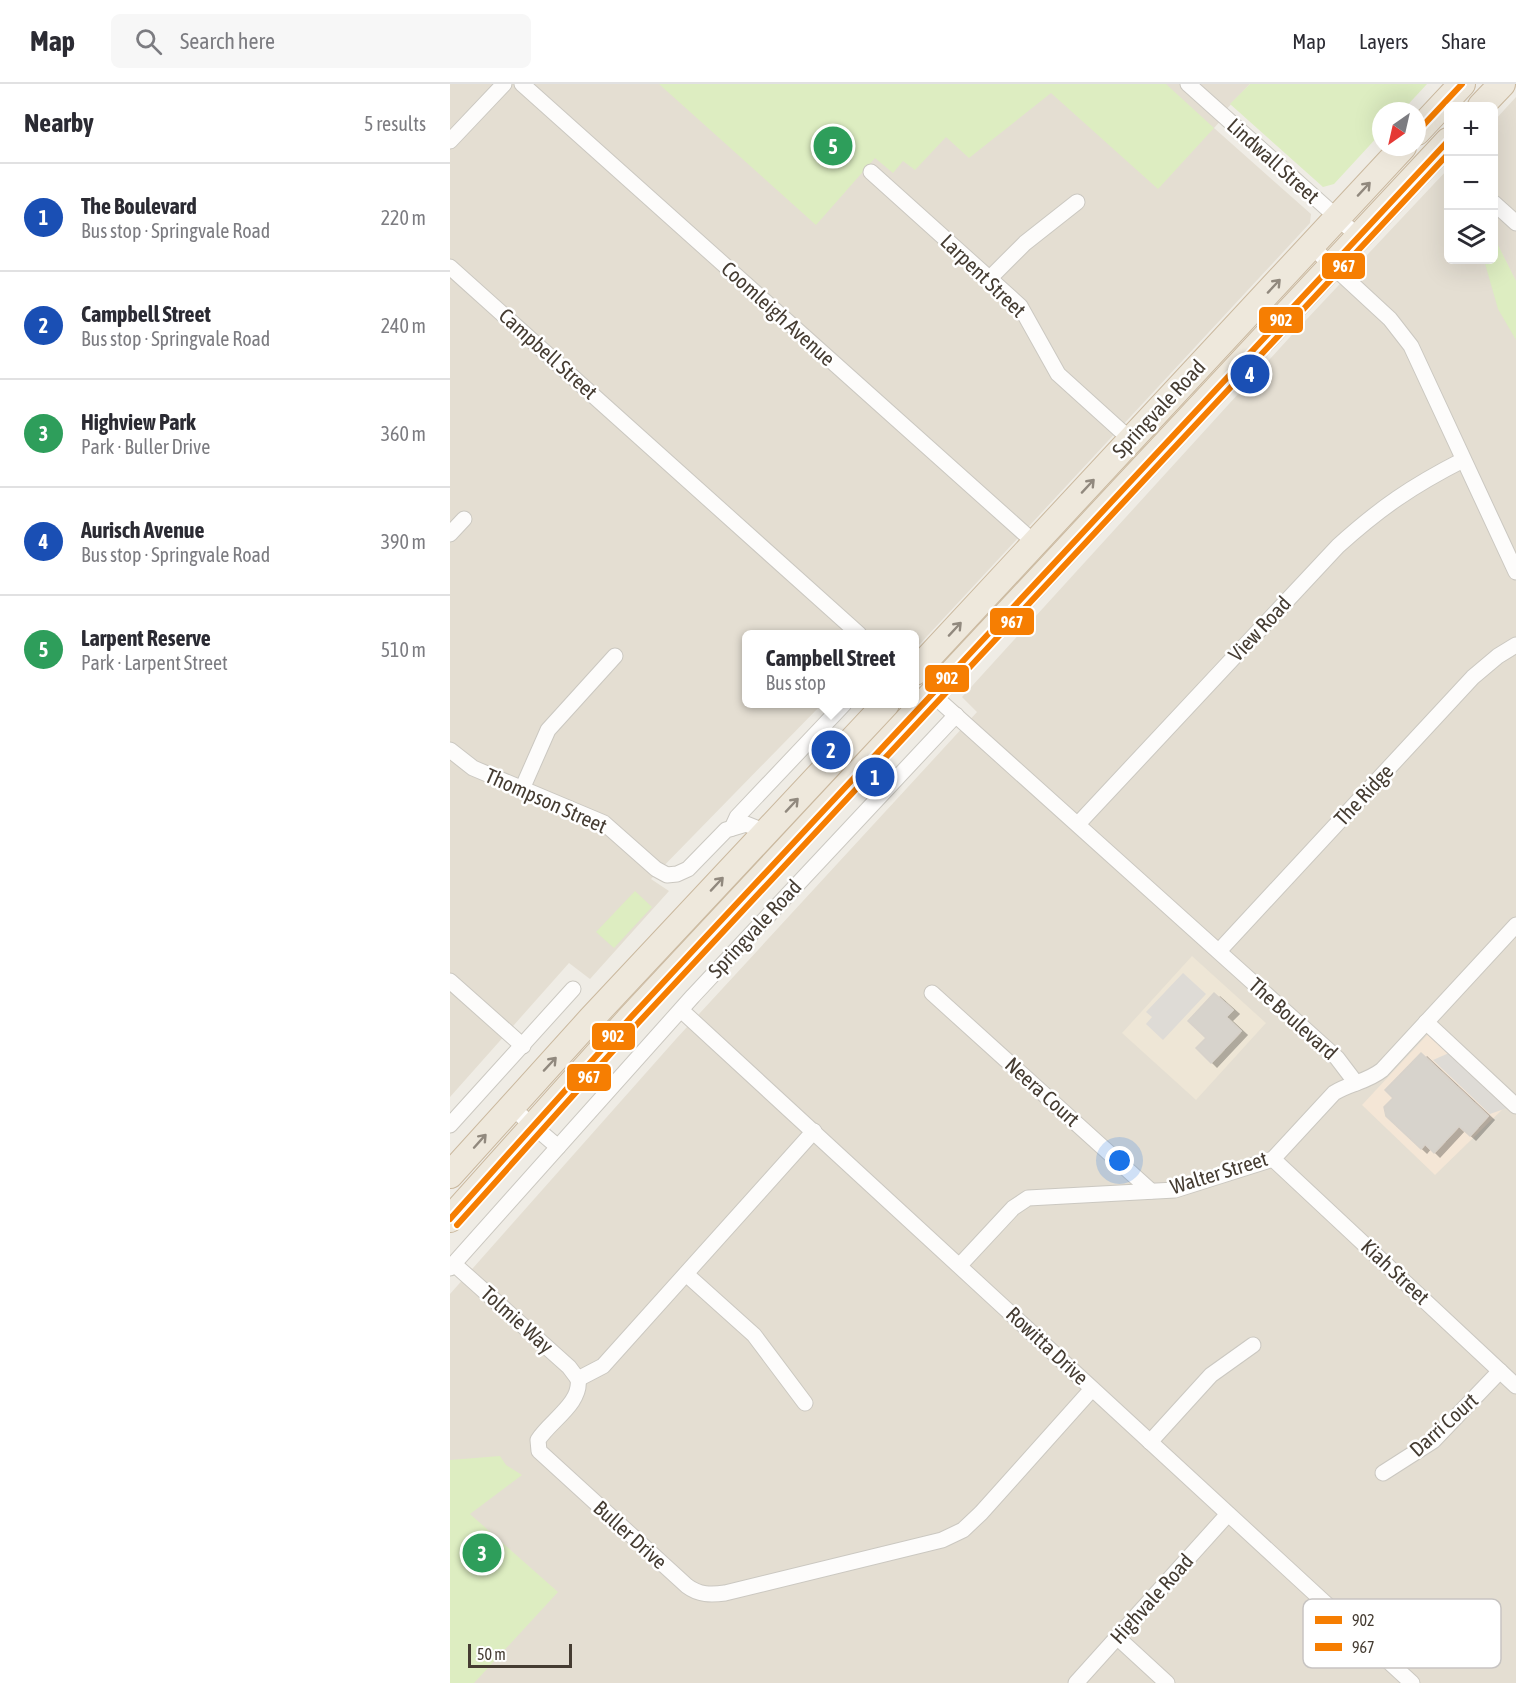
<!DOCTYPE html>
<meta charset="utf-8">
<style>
body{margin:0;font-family:"Asap Condensed",sans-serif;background:#f7f7f7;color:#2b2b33}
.controls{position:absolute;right:18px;top:18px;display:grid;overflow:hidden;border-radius:9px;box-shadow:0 6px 24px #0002}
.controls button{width:54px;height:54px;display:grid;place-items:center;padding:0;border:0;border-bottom:2px solid #e1e1e2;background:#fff;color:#2b2b33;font:30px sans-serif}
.compass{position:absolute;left:922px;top:18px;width:54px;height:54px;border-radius:50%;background:#fff;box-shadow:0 6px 24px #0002;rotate:214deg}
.scale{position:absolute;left:18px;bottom:15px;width:104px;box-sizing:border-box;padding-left:6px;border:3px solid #453c32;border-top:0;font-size:16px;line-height:21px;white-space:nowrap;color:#453c32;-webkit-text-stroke:4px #fff;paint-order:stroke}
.you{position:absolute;left:670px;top:1077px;width:21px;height:21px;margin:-15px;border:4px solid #fff;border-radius:50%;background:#1a73e8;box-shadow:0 0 0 9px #1a73e833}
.badge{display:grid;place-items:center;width:39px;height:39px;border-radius:50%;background:#111827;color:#fff;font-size:20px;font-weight:700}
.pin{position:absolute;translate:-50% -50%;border:3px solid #fff;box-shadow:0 2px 6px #0006}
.popup{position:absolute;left:292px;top:546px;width:177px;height:78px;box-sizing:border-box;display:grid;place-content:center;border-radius:9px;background:#fff;filter:drop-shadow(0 2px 4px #0005);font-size:20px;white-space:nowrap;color:#7c7c81}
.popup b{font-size:22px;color:#2b2b33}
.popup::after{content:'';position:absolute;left:50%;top:100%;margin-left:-12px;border:12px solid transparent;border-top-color:#fff}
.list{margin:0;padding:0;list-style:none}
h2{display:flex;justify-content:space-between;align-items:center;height:78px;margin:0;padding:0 24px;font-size:26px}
h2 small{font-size:20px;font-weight:400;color:#7c7c81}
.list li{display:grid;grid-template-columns:39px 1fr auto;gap:18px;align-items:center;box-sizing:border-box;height:108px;padding:0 24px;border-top:2px solid #e1e1e2}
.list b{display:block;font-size:22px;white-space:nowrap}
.list p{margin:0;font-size:20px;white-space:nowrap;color:#7c7c81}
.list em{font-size:20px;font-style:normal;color:#7c7c81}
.icon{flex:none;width:33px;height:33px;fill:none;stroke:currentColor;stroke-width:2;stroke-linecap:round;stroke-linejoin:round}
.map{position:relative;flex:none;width:1066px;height:1599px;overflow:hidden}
header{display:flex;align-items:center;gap:36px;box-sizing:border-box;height:84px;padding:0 30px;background:#fff;border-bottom:2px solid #e1e1e2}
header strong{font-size:28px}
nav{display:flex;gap:33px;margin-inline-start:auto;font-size:21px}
.search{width:420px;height:54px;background:#f7f7f7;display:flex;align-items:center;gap:15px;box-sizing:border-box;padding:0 21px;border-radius:9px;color:#7c7c81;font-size:22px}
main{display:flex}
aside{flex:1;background:#fff}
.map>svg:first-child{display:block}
.residential{fill:#e4ded2}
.commercial{fill:#f4e6d6}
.education{fill:#eee6d6}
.green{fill:#ddedc1}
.parking{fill:#dedbd6}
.building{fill:#d7d3cc;stroke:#d7d2cb;stroke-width:1.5;filter:url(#shadow)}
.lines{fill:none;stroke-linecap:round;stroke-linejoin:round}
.minor-casing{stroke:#cbc8c1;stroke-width:17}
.trunk-casing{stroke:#cab89e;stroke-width:28}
.minor{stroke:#fdfcfb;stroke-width:15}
.trunk{stroke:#eee8dc;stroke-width:26}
.bus-1-casing{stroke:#fff;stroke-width:10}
.bus-2-casing{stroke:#fff;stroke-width:10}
.bus-1{stroke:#f67e02;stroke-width:6}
.bus-2{stroke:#f67e02;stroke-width:6}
.oneway{stroke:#91897e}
.labels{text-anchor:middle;stroke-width:5;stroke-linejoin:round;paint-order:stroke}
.street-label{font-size:21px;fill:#453c32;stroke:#fff}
.key{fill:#fff;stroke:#c7c4c2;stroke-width:1.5}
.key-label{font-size:16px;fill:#453c32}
.line-badge{stroke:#fff;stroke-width:2}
.badge-label{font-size:16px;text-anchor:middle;font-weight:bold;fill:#fff}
</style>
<header>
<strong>Map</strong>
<div class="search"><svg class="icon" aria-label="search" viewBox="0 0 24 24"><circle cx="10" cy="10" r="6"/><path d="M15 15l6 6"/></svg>Search here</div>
<nav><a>Map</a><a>Layers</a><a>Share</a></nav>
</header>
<main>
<aside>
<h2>Nearby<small>5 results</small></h2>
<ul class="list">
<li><span class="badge" style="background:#1a4fb4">1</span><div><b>The Boulevard</b><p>Bus stop · Springvale Road</p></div><em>220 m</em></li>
<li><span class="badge" style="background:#1a4fb4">2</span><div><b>Campbell Street</b><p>Bus stop · Springvale Road</p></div><em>240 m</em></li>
<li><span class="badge" style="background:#2e9e5b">3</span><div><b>Highview Park</b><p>Park · Buller Drive</p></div><em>360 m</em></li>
<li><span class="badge" style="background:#1a4fb4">4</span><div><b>Aurisch Avenue</b><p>Bus stop · Springvale Road</p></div><em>390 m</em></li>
<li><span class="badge" style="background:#2e9e5b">5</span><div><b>Larpent Reserve</b><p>Park · Larpent Street</p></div><em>510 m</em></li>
</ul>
</aside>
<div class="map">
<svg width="1066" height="1599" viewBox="0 0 1066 1599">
<defs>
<filter id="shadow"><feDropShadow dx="6" dy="4" stdDeviation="0" flood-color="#0004"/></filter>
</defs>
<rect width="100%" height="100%" fill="#efece5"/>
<g class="residential">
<path d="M0 0H800L771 31 773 34 764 44 861 130 860 139 467 563H465V550H297V620H372L201 795 219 807 140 895 119 879 0 1013Z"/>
<path d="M1066 13V1599H0V1210L226 955 527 628 512 613 840 253 998 85V176H1044V37Z"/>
</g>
<path class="commercial" d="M978 950 1057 1021 985 1091 912 1021Z"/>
<path class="education" d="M742 872 816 939 746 1016 672 949Z"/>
<g class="green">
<path d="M209 0H716L764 44 708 105 601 9 519 74 496 53 465 86 453 77 443 89 425 74 366 141Z"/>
<path d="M800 0H977L952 27H931V49L884 100 873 103 780 20Z"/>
<path d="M1044 153 1066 197V256L1048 225 1034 176H1044Z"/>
<path d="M185 807 202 823 164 864 146 848Z"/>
<path d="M50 1372 56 1381 72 1391 20 1430 108 1508 24 1599H0V1376Z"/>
</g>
<g class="parking">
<path d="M733 889 756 910 713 956 696 940 702 933 696 928Z"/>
<path d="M999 969 1057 1024 1040 1030 983 976Z"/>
</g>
<g class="building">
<path d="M764 909 783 926 776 933 791 947 761 979 746 964 756 954 738 937Z"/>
<path d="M971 969 1038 1032 1020 1052 1009 1042 984 1069 975 1060 971 1065 936 1032 934 1023 943 1014 935 1006Z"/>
</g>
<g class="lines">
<g class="minor-casing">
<g id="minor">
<path d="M72 0 585 459"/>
<path d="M738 0 909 153"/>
<path d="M0 57 54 0"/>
<path d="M421 88 570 222 608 290 681 356"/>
<path d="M1044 119 1066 139"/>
<path d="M861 162 940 235 961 262 1066 488"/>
<path d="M0 183 409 550"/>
<path d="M540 194 575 159 627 118"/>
<path d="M0 450 14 435"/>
<path d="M482 610 887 974 906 999"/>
<path d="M0 666 23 684 154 739 206 785 217 791 227 790 238 785 276 746 296 740 316 748"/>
<path d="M72 705 98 646 165 572"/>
<path d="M628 740 888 462C930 424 962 402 1013 376"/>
<path d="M282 744 287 733 394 620"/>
<path d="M769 867 1023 593 1048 572 1066 561"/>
<path d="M0 897 73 962"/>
<path d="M482 909 701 1107"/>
<path d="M231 926 962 1599"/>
<path d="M976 938 1066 1022"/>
<path d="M61 1023 108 1063"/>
<path d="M0 1041 123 905"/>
<path d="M823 1075 1066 1302"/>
<path d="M4 1180 119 1283 128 1295"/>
<path d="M510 1181 563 1124 578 1114 725 1106 823 1075 884 1009C900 999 917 998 932 986L1066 841"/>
<path d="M0 1184 243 912 506 631"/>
<path d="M236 1190 304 1251 355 1319"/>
<path d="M128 1295C132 1319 100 1337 88 1356L89 1367 237 1502C249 1511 261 1511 275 1509L492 1456 513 1446 531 1429 642 1305"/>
<path d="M128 1295 153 1282 364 1047"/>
<path d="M700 1358 761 1291 803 1261"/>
<path d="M933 1389 983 1357 1050 1287"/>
<path d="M668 1554 717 1599"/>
<path d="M626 1599 778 1430"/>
</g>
</g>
<g class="trunk-casing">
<g id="trunk">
<path d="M1031 22 1052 0"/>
<path d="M967 48 1012 0"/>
<path d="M465 588 953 63"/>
<path d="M0 1091 141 935 436 620"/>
<path d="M0 1135 182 932 998 57"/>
</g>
</g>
<use href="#minor" class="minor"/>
<use href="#trunk" class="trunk"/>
<g class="bus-1-casing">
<g id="bus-1">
<path d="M967 48 1012 0"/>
<path d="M0 1135 182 932 998 57"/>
</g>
</g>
<g class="bus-2-casing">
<path id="bus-2" d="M7 1141 189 938 998 70"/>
</g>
<use href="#bus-1" class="bus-1"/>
<use href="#bus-2" class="bus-2"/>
</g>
<defs><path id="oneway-shaft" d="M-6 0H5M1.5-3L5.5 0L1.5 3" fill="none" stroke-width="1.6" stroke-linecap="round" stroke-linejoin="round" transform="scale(1.5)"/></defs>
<g class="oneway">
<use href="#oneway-shaft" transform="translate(914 105) rotate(-47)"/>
<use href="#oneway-shaft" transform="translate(824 202) rotate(-47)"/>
<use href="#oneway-shaft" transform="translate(638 402) rotate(-47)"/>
<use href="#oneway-shaft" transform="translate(505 545) rotate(-47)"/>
<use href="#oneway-shaft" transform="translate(342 721) rotate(-47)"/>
<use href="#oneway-shaft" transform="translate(267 800) rotate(-47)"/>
<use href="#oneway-shaft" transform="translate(100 980) rotate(-47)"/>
<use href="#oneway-shaft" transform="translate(30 1057) rotate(-48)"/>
</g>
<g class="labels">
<g class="street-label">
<text transform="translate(823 77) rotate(42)" y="7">Lindwall Street</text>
<text transform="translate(533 192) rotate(44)" y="7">Larpent Street</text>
<text transform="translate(328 230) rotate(42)" y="7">Coomleigh Avenue</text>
<text transform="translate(98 270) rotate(42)" y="7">Campbell Street</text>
<text transform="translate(709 325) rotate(-47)" y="7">Springvale Road</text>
<text transform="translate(810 545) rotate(-47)" y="7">View Road</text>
<text transform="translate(914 711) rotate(-47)" y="7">The Ridge</text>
<text transform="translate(96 717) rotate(24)" y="7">Thompson Street</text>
<text transform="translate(305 845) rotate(-47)" y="7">Springvale Road</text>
<text transform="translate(843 935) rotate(42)" y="7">The Boulevard</text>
<text transform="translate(592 1008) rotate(42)" y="7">Neera Court</text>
<text transform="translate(769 1089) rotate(-17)" y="7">Walter Street</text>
<text transform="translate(945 1188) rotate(43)" y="7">Kiah Street</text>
<text transform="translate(67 1236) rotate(42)" y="7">Tolmie Way</text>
<text transform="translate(597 1262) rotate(43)" y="7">Rowitta Drive</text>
<text transform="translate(994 1341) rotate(-42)" y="7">Darri Court</text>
<text transform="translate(180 1451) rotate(42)" y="7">Buller Drive</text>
<text transform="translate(702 1515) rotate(-48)" y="7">Highvale Road</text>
</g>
</g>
<rect x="853" y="1515" width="198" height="69" rx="9" class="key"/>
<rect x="865" y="1532" width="27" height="8" fill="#f67e02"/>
<rect x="865" y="1559" width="27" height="8" fill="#f67e02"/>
<g class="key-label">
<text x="902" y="1542">902</text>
<text x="902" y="1569">967</text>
</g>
<g class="line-badge">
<rect x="871" y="168" width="45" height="28" rx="6" fill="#f67e02"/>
<rect x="808" y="222" width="46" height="28" rx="6" fill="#f67e02"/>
<rect x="539" y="523" width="46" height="29" rx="6" fill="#f67e02"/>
<rect x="474" y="580" width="46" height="29" rx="6" fill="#f67e02"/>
<rect x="141" y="938" width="45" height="29" rx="6" fill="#f67e02"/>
<rect x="116" y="979" width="46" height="29" rx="6" fill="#f67e02"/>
</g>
<g class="badge-label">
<text x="894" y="188">967</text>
<text x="831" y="242">902</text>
<text x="562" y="544">967</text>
<text x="497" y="600">902</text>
<text x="163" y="958">902</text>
<text x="139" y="999">967</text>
</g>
</svg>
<div class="controls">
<button>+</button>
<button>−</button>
<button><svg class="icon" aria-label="layers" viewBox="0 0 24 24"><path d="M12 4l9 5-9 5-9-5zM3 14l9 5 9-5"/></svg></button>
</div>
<svg class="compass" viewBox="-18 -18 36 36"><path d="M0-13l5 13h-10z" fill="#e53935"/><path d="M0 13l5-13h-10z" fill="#7c7c81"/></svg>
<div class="scale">50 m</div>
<div class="you"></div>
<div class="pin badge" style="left:425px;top:693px;background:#1a4fb4">1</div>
<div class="pin badge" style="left:381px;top:666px;background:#1a4fb4">2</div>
<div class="popup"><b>Campbell Street</b>Bus stop</div>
<div class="pin badge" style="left:32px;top:1469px;background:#2e9e5b">3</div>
<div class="pin badge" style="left:800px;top:290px;background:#1a4fb4">4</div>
<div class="pin badge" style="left:383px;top:62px;background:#2e9e5b">5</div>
</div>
</main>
